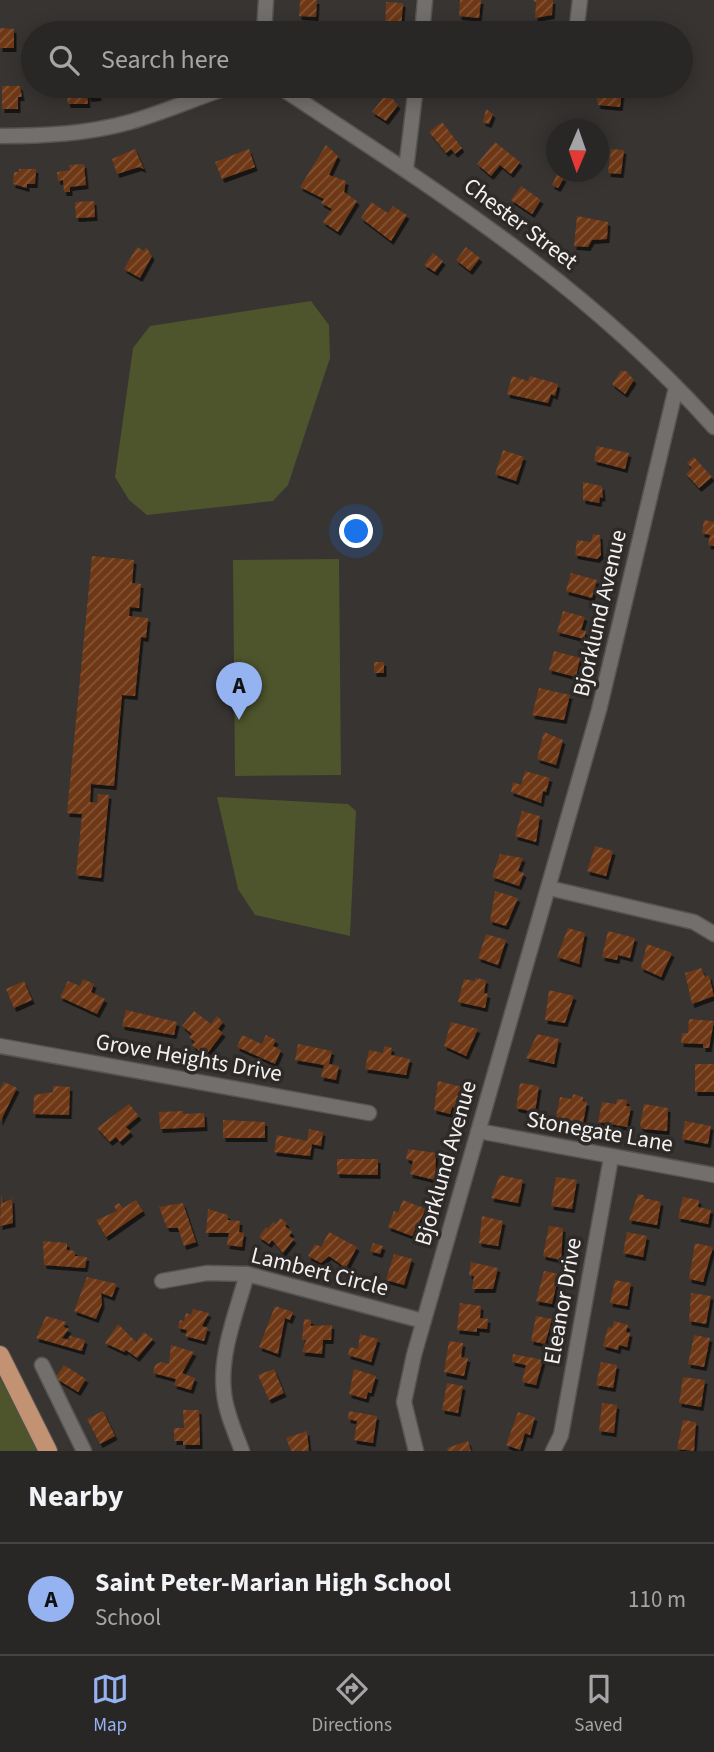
<!DOCTYPE html>
<style>
body{margin:0;font-family:"Source Sans 3",sans-serif;background:#312f2e;color:#f1f3f6}
.compass{position:absolute;left:546px;top:119px;width:63px;height:63px;border-radius:50%;background:#292726;box-shadow:0 4px 18px #0003;rotate:182deg}
.you{position:absolute;left:357px;top:532px;width:24px;height:24px;margin:-18px;border:5px solid #fff;border-radius:50%;background:#1a73e8;box-shadow:0 0 0 10px #1a73e833}
.badge{display:grid;place-items:center;width:46px;height:46px;border-radius:50%;background:#95b2f1;color:#111;font-size:23px;font-weight:700}
.pin{position:absolute;translate:-50% -58px;filter:drop-shadow(0 2px 4px #0008)}
.pin::after{content:'';position:absolute;top:37px;width:24px;height:21px;background:inherit;clip-path:polygon(0 0,100% 0,50% 100%)}
.list{margin:0;padding:0;list-style:none}
h2{display:flex;justify-content:space-between;align-items:center;height:91px;margin:0;padding:0 28px;font-size:30px}
h2 small{font-size:23px;font-weight:400;color:#a5a5a7}
.list li{display:grid;grid-template-columns:46px 1fr auto;gap:21px;align-items:center;box-sizing:border-box;height:112px;padding:0 28px;border-top:2px solid #454443}
.list b{display:block;font-size:26px;white-space:nowrap}
.list p{margin:0;font-size:23px;white-space:nowrap;color:#a5a5a7}
.list em{font-size:23px;font-style:normal;color:#a5a5a7}
.icon{flex:none;width:38px;height:38px;fill:none;stroke:currentColor;stroke-width:2;stroke-linecap:round;stroke-linejoin:round}
.map{position:relative;flex:none;width:714px;height:1451px;overflow:hidden}
.search{position:absolute;background:#292726;box-shadow:0 4px 18px #0003;left:21px;right:21px;top:21px;height:77px;display:flex;align-items:center;gap:18px;box-sizing:border-box;padding:0 24px;border-radius:38px;color:#a5a5a7;font-size:26px}
.sheet{height:203px;background:#292726}
nav{display:flex;justify-content:space-around;align-items:center;box-sizing:border-box;height:98px;border-top:2px solid #454443;background:#292726;font-size:19px;color:#a5a5a7}
nav a{display:grid;justify-items:center;gap:4px}
nav .on{color:#95b2f1}
.map>svg:first-child{display:block}
.green{fill:#4e542c}
.building{fill:url(#building-hatch);filter:url(#shadow)}
.lines{fill:none;stroke-linecap:round;stroke-linejoin:round}
.minor-casing{stroke:#565452;stroke-width:17}
.primary-casing{stroke:#565452;stroke-width:20}
.minor{stroke:#726f6d;stroke-width:14}
.primary{stroke:#c29272;stroke-width:18}
.labels{text-anchor:middle;stroke-width:7;stroke-linejoin:round;paint-order:stroke}
.street-label{font-size:23px;fill:#f4f2f1;stroke:#2d2a28}
</style>
<div class="map">
<svg width="714" height="1451" viewBox="0 0 714 1451">
<defs>
<pattern id="building-hatch" width="6" height="6" patternUnits="userSpaceOnUse" patternTransform="scale(1.75)"><rect width="6" height="6" fill="#6e3814"/><path d="M-1 1l2-2M0 6l6-6M5 7l2-2" fill="none" stroke="#835537"/></pattern>
<filter id="shadow"><feDropShadow dx="2.5" dy="4" stdDeviation="0" flood-color="#0009"/></filter>
</defs>
<rect width="100%" height="100%" fill="#373432"/>
<g class="green">
<path d="M311 301 329 325 330 358 288 485 273 501 147 515 129 500 115 477 133 348 150 326Z"/>
<path d="M339 559 341 775 235 776 233 560Z"/>
<path d="M217 797 348 804 356 811 350 936 255 915 238 889Z"/>
<path d="M0 1378 39 1451H0Z"/>
</g>
<g class="building">
<path d="M300 0H317L316 17 299 16Z"/>
<path d="M460 0H481L479 18 459 16Z"/>
<path d="M533 0H553L552 15 535 18 536 3Z"/>
<path d="M386 2 403 3 401 29 385 28Z"/>
<path d="M537 26 556 27V33H536Z"/>
<path d="M0 28 14 29V48H0Z"/>
<path d="M2 86H20L22 97H18V109H2Z"/>
<path d="M65 86H97L99 97 89 98 87 94 88 104H68Z"/>
<path d="M117 86H140L119 93Z"/>
<path d="M595 89 622 92 620 107 598 105Z"/>
<path d="M387 93 398 105 386 121 372 112Z"/>
<path d="M486 109 493 114 489 124 483 122Z"/>
<path d="M442 122 462 148 455 154 451 149 446 153 429 132Z"/>
<path d="M495 142 520 162 511 174 500 165 491 176 477 164Z"/>
<path d="M326 145 338 156 329 175 346 181 344 192 357 201 338 232 323 222 332 209 321 203 324 199 300 187Z"/>
<path d="M135 149 144 169 139 167 117 174 112 159Z"/>
<path d="M249 149 255 167 222 179 215 162Z"/>
<path d="M611 149 624 150 621 174 608 173Z"/>
<path d="M84 164 86 185 70 187V192H64L63 180 58 181 57 172 70 170 69 165Z"/>
<path d="M19 169H36L35 184H27V188L13 184 14 172H19Z"/>
<path d="M557 174 564 178 558 188 552 185Z"/>
<path d="M521 186 541 200 532 214 511 200Z"/>
<path d="M94 201 95 217 76 218 75 202Z"/>
<path d="M371 202 388 213 393 206 407 215 391 241 361 218Z"/>
<path d="M577 216 608 222 607 239 592 240 588 247 574 246Z"/>
<path d="M137 247 144 251 146 247 152 256 140 278 124 269Z"/>
<path d="M466 247 480 258 470 271 456 260Z"/>
<path d="M433 253 443 261 435 272 424 265Z"/>
<path d="M621 371H626L634 380 625 394 612 384Z"/>
<path d="M512 376 528 381 530 376 558 384 555 396 551 394 548 403 507 394Z"/>
<path d="M597 446 629 453 625 469 594 461Z"/>
<path d="M503 450 524 457 516 481 495 474Z"/>
<path d="M694 457 712 477 699 488 686 474 692 468 687 463Z"/>
<path d="M583 482 602 486 603 498 600 497 599 503 583 500Z"/>
<path d="M704 520 714 522V546L708 545 710 535 702 533Z"/>
<path d="M593 534 600 535 601 555 597 559 575 555 577 540 591 542Z"/>
<path d="M92 556 134 560 132 583 141 584 139 608 130 607 129 616 148 618 146 638 141 637 135 696 122 695 114 786 91 784 90 802 97 803 98 794 109 795 101 878 76 875 82 814 67 813Z"/>
<path d="M571 573 597 580 592 598 566 591Z"/>
<path d="M563 611 585 617 581 630 586 631 584 639 557 632Z"/>
<path d="M554 651 580 658 576 677 549 670Z"/>
<rect x="374" y="662" width="10" height="11"/>
<path d="M539 688 570 695 564 720 532 715Z"/>
<path d="M544 732 563 740 556 765 537 759Z"/>
<path d="M525 771 550 778 546 792 543 791 541 803 511 792 513 782 521 785Z"/>
<path d="M522 811 540 816 536 842 515 836Z"/>
<path d="M595 846 613 851 606 876 587 871Z"/>
<path d="M500 854 523 858 518 871 524 873 519 886 492 877Z"/>
<path d="M495 891 518 898 506 926 490 921Z"/>
<path d="M568 928 585 933 579 964 557 957Z"/>
<path d="M608 931 635 938 630 958 618 955 617 960 602 957Z"/>
<path d="M486 934 506 940 498 965 478 958Z"/>
<path d="M647 944 672 953 661 977 641 968Z"/>
<path d="M701 968 705 977 709 975 714 996 692 1004 685 973Z"/>
<path d="M475 978 486 980 484 993 488 994 485 1008 458 1002 464 979 475 981Z"/>
<path d="M83 979 94 984 91 992 105 999 97 1014 60 997 68 981 80 986Z"/>
<path d="M24 981 32 1000 14 1008 6 989Z"/>
<path d="M549 990 574 996 565 1023 545 1020Z"/>
<path d="M126 1010 177 1022 174 1035 122 1026Z"/>
<path d="M194 1011 211 1024 217 1016 223 1022 218 1029 223 1033 205 1056 192 1045 195 1042 189 1037 192 1034 182 1026Z"/>
<path d="M689 1019 714 1021 709 1048H703V1044L681 1043 682 1033H688Z"/>
<path d="M451 1022 478 1029 466 1056 444 1046Z"/>
<path d="M537 1034 559 1039 554 1064 526 1058Z"/>
<path d="M242 1035 262 1044 266 1035 276 1040 273 1046 281 1050 275 1064 237 1047Z"/>
<path d="M298 1044 332 1051 329 1064 339 1066 336 1080 321 1077 324 1065 295 1060Z"/>
<path d="M384 1046 392 1048 391 1055 410 1059 406 1075 365 1069 369 1050 383 1053Z"/>
<rect x="695" y="1064" width="19" height="28"/>
<path d="M438 1081 462 1087 456 1108 452 1107 450 1114 434 1110Z"/>
<path d="M4 1082 17 1088 0 1122V1089Z"/>
<path d="M520 1083 539 1086 535 1112 516 1108Z"/>
<path d="M53 1086 70 1087 69 1115 33 1114 34 1095 53 1092Z"/>
<path d="M573 1094 583 1097V1101L587 1102 583 1123 556 1118 560 1097 572 1099Z"/>
<path d="M617 1099 627 1100 626 1106 631 1107 627 1127 598 1122 602 1102 616 1104Z"/>
<path d="M129 1104 139 1116 126 1127 131 1132 120 1142 116 1137 110 1142 97 1128Z"/>
<path d="M644 1104 668 1108 667 1131 643 1129 640 1126Z"/>
<path d="M183 1111V1114L204 1113 205 1127 160 1129 159 1112Z"/>
<path d="M223 1120 265 1122V1138H223Z"/>
<path d="M685 1121 711 1126 708 1144 682 1139Z"/>
<path d="M309 1129 323 1132 321 1146 312 1144 310 1156 274 1152 277 1135 307 1141Z"/>
<path d="M408 1149 436 1153 435 1180 410 1174 413 1161 406 1159Z"/>
<path d="M337 1159H378V1175L337 1174Z"/>
<path d="M500 1175 523 1180 518 1203 491 1198Z"/>
<path d="M556 1177 577 1180 572 1209 551 1206Z"/>
<path d="M638 1194 644 1195V1198L661 1202 657 1225 629 1220Z"/>
<path d="M1 1195 3 1203 12 1199 13 1223 0 1226Z"/>
<path d="M683 1197 699 1200 698 1207 711 1210 708 1224 678 1218Z"/>
<path d="M136 1200 143 1211 106 1237 96 1220 117 1211 114 1206 119 1203 123 1208Z"/>
<path d="M403 1200 426 1209 412 1236 388 1227 394 1211 398 1213Z"/>
<path d="M183 1203 196 1242 184 1246 178 1228H167L159 1207Z"/>
<path d="M208 1209 228 1215V1220L240 1221 239 1232 244 1233 242 1247 227 1245 229 1233H206Z"/>
<path d="M482 1216 503 1221 498 1246 479 1243Z"/>
<path d="M280 1218 287 1223 285 1226 292 1232 289 1236 294 1239 283 1253 272 1240 269 1244 259 1237 266 1227 268 1229 273 1222 276 1224Z"/>
<path d="M549 1226 563 1228 561 1260 543 1256Z"/>
<path d="M329 1232 357 1247 346 1268 329 1256 321 1263 308 1256 315 1244 321 1247Z"/>
<path d="M627 1232 647 1236 643 1257 623 1253Z"/>
<path d="M43 1241 67 1243V1250L75 1251V1256L87 1257 85 1268 44 1265Z"/>
<path d="M373 1243 383 1246 380 1254 370 1251Z"/>
<path d="M695 1243 713 1247 703 1282 689 1279Z"/>
<path d="M394 1254 412 1259 404 1285 386 1280Z"/>
<path d="M471 1262 498 1268 493 1289H472L474 1276 469 1275Z"/>
<path d="M544 1271 559 1274 552 1304 536 1301Z"/>
<path d="M87 1277 117 1284 112 1297 101 1293 102 1304 96 1319 74 1311Z"/>
<path d="M615 1280 631 1283 627 1306 610 1303Z"/>
<path d="M691 1293 711 1296 706 1324 689 1321Z"/>
<path d="M460 1303 481 1306 480 1318 488 1319 487 1329 477 1328V1332L457 1330Z"/>
<path d="M275 1306 293 1312 290 1320 285 1318 278 1354 259 1347Z"/>
<path d="M193 1309 209 1313 202 1326 208 1328 204 1341 185 1336 187 1330 178 1328 180 1320 184 1321 186 1313 191 1315Z"/>
<path d="M46 1316 66 1322 64 1327 69 1329 62 1338 69 1340 70 1336 85 1340 82 1351 36 1338Z"/>
<path d="M536 1316 552 1319 545 1344 531 1341Z"/>
<path d="M304 1319 311 1320V1326L332 1325 331 1340H323L322 1354 302 1352 306 1340H302Z"/>
<path d="M614 1321 628 1325 626 1332 630 1333 627 1347 619 1345 618 1350 603 1346 608 1327 612 1328Z"/>
<path d="M118 1324 136 1342 144 1332 153 1339 137 1358 126 1350 124 1352 105 1343Z"/>
<path d="M360 1334 378 1339 371 1362 348 1355 350 1347 358 1349Z"/>
<path d="M694 1335 710 1338 704 1367 688 1364Z"/>
<path d="M449 1341 463 1343 461 1357 468 1358 464 1376 444 1372Z"/>
<path d="M171 1345 194 1352 182 1373 195 1378 191 1390 174 1385 176 1379 153 1373 155 1365 161 1362 169 1364Z"/>
<path d="M513 1354 543 1360 536 1385 522 1382 526 1365 512 1362Z"/>
<path d="M601 1362 617 1365 613 1388 596 1385Z"/>
<path d="M64 1365 86 1379 78 1392 55 1378Z"/>
<path d="M274 1369 284 1393 269 1400 258 1375Z"/>
<path d="M354 1369 376 1376 371 1393 368 1392 366 1399 349 1394Z"/>
<path d="M683 1377 705 1380 701 1407 679 1403Z"/>
<path d="M447 1383 463 1386 458 1413 442 1410Z"/>
<path d="M602 1403 617 1405 614 1433 599 1431Z"/>
<path d="M183 1410H199L200 1445H183V1441H174V1428H184Z"/>
<path d="M103 1411 115 1436 100 1444 87 1419Z"/>
<path d="M349 1411 377 1416 373 1443 354 1440 357 1421 348 1419Z"/>
<path d="M518 1412 535 1417 530 1435 525 1433 520 1450 506 1445Z"/>
<path d="M683 1420 696 1422 694 1451 677 1449Z"/>
<path d="M307 1431 309 1451H291L286 1438Z"/>
<path d="M468 1441 471 1451H448L447 1448Z"/>
</g>
<g class="lines">
<g class="minor-casing">
<g id="minor">
<path d="M264 33 266 0"/>
<path d="M422 33 425 0"/>
<path d="M576 33 580 0"/>
<path d="M278 86C436 190 586 284 714 427"/>
<path d="M572 87V86"/>
<path d="M0 136C44 136 87 134 130 122 165 112 198 97 232 86"/>
<path d="M406 169 416 86"/>
<path d="M549 888 694 922 714 934"/>
<path d="M0 1046 369 1113"/>
<path d="M478 1131 714 1175"/>
<path d="M162 1281 207 1273 247 1274 423 1321"/>
<path d="M42 1365 84 1451"/>
<path d="M242 1451C235 1432 226 1413 224 1393 219 1354 237 1311 247 1274"/>
<path d="M416 1451 404 1402 414 1355 599 710 676 388"/>
<path d="M553 1451 561 1435 611 1158"/>
</g>
</g>
<g class="primary-casing">
<path id="primary" d="M0 1355 48 1451"/>
</g>
<use href="#minor" class="minor"/>
<use href="#primary" class="primary"/>
</g>
<g class="labels">
<g class="street-label">
<text transform="translate(521 223) rotate(37)" y="8">Chester Street</text>
<text transform="translate(599 613) rotate(-77)" y="8">Bjorklund Avenue</text>
<text transform="translate(189 1057) rotate(10)" y="8">Grove Heights Drive</text>
<text transform="translate(600 1131) rotate(10)" y="8">Stonegate Lane</text>
<text transform="translate(445 1163) rotate(-74)" y="8">Bjorklund Avenue</text>
<text transform="translate(320 1271) rotate(14)" y="8">Lambert Circle</text>
<text transform="translate(562 1301) rotate(-80)" y="8">Eleanor Drive</text>
</g>
</g>
</svg>
<svg class="compass" viewBox="-18 -18 36 36"><path d="M0-13l5 13h-10z" fill="#e53935"/><path d="M0 13l5-13h-10z" fill="#a5a5a7"/></svg>
<div class="you"></div>
<div class="pin badge" style="left:239px;top:720px">A</div>
<div class="search"><svg class="icon" aria-label="search" viewBox="0 0 24 24"><circle cx="10" cy="10" r="6"/><path d="M15 15l6 6"/></svg>Search here</div>
</div>
<section class="sheet">
<h2>Nearby<small></small></h2>
<ul class="list">
<li><span class="badge">A</span><div><b>Saint Peter-Marian High School</b><p>School</p></div><em>110 m</em></li>
</ul>
</section>
<nav>
<a class="on"><svg class="icon" aria-label="map" viewBox="0 0 24 24"><path d="M3 6l6-2 6 2 6-2v14l-6 2-6-2-6 2zM9 4v14M15 6v14"/></svg>Map</a>
<a><svg class="icon" aria-label="directions" viewBox="0 0 24 24"><path d="M12 3l9 9-9 9-9-9zM9 14v-3h6M13 9l2 2-2 2"/></svg>Directions</a>
<a><svg class="icon" aria-label="saved" viewBox="0 0 24 24"><path d="M7 4h10v16l-5-4-5 4z"/></svg>Saved</a>
</nav>
